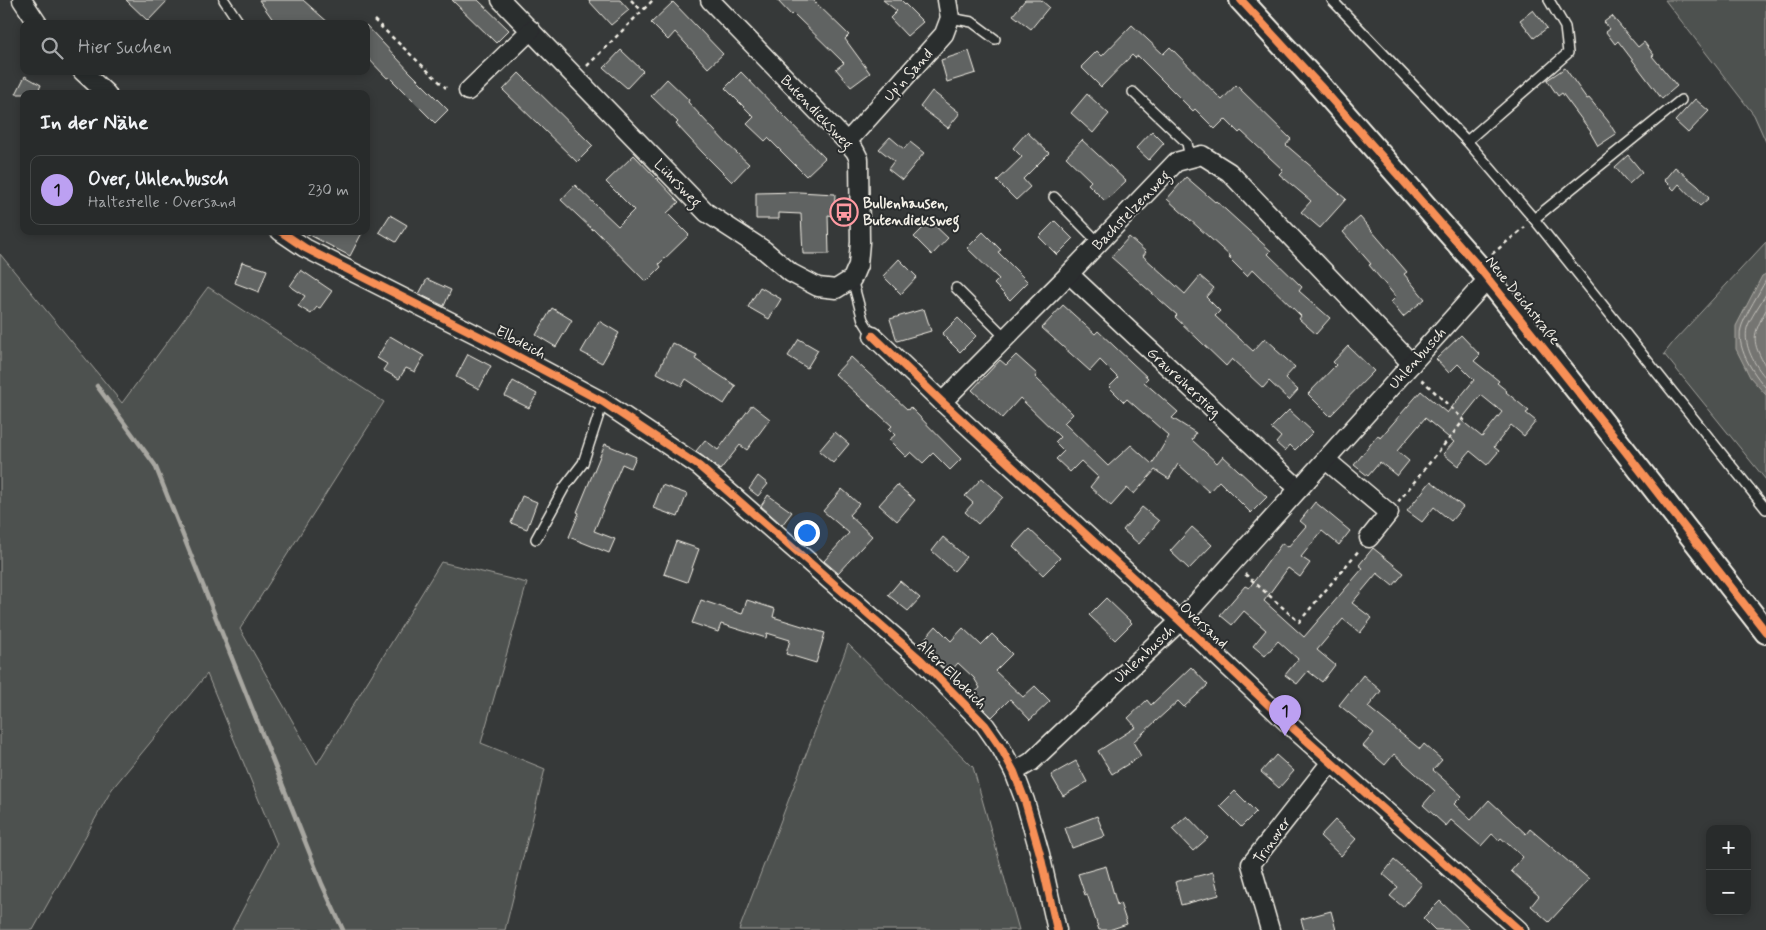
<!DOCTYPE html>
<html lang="de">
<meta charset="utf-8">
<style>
body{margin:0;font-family:Mynerve,sans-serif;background:#343737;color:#f1f3f6}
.controls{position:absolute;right:15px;bottom:15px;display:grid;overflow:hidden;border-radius:10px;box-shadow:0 2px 8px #0003}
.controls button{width:45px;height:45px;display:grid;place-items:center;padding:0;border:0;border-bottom:1px solid #444747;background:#282b2b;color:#f1f3f6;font:25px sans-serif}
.you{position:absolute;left:806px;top:532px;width:18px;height:18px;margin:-12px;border:4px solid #fff;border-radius:50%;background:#1a73e8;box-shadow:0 0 0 8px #1a73e833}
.badge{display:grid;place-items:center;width:32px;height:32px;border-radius:50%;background:#bca0f2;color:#111;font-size:16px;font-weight:700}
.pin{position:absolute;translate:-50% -41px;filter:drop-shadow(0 1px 2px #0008)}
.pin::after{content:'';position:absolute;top:26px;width:18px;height:15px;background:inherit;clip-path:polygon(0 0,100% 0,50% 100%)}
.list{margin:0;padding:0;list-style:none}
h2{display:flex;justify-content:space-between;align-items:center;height:65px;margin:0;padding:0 20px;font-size:21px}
h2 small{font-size:16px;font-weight:400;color:#a5a7a9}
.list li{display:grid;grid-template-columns:32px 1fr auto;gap:15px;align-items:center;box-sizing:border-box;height:70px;margin:0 10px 10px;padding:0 10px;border:1px solid #444747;border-radius:10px}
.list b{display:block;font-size:19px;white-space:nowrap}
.list p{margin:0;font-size:16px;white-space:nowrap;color:#a5a7a9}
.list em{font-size:16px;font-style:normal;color:#a5a7a9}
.icon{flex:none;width:28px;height:28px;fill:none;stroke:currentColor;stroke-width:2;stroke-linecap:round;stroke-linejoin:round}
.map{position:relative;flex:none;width:1766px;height:930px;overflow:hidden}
.search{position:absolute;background:#282b2b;box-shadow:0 2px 8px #0003;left:20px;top:20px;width:350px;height:55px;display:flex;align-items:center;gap:12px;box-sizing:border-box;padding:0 18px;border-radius:10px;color:#a5a7a9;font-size:19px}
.panel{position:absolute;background:#282b2b;box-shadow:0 2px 8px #0003;left:20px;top:90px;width:350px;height:145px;border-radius:10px}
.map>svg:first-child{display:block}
.green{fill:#4e514f;stroke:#a1a19c}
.water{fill:#757572;stroke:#a8a7a1}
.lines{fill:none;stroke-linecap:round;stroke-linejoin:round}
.shore{stroke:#c1bfb9;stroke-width:1}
.stream{stroke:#a8a7a1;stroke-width:4.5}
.building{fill:#616362;stroke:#f4f1e8;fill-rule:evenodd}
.service-casing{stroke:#f4f1e8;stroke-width:12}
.minor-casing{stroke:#f4f1e8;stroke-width:21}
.tertiary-casing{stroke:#f4f1e8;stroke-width:26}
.path{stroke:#f4f1e8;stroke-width:2.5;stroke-dasharray:4 4;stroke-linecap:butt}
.service{stroke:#2a2d2e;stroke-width:9}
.minor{stroke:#2a2d2e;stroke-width:18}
.tertiary{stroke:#2a2d2e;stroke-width:22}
.cycleway-casing{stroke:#2a2d2e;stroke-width:11}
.cycleway{stroke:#f78f57;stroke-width:8}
.labels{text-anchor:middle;stroke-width:4;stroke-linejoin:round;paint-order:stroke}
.street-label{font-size:15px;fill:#f4f1e8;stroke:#2a2d2e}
.poi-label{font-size:15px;font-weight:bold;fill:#f4f1e8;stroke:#2a2d2e;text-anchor:start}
</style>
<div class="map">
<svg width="1766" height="930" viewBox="0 0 1766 930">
<rect width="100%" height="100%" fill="#363939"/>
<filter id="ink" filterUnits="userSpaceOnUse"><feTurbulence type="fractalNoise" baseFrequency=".02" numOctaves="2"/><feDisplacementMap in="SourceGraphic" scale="10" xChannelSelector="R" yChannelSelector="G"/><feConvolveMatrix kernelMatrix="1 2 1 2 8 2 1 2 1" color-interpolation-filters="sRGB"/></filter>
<g filter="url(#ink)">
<g class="green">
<path d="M1665 0H1766V142L1754 115Z"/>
<path d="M1766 242V480L1664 354 1675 340Z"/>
<path d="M0 254 122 403 208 287 384 402 240 629 317 764 441 562 527 583 481 743 545 769 505 930H232L277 844 207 674 112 789 33 930H0Z"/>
<path d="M848 644 973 767 1019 930H739Z"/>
</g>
<path class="water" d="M1766 274V395L1750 377 1736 349V326L1762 276Z"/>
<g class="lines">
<g class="shore">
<path d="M1766 280C1758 295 1748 310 1742 325 1734 346 1753 373 1766 388"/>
<path d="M1766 294C1761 303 1750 318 1747 328 1743 346 1755 366 1766 378"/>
<path d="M1766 310C1752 336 1751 341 1766 367"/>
</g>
<path class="stream" d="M97 386 155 465 322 884 343 930"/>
</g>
<g class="building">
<path d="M126 0H168L148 21Z"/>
<path d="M259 0H303L330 24H276Z"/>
<path d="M452 0H478L509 30 496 43Z"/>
<path d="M588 0H620L629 10 611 25Z"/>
<path d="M777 0H813L849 35 845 39 870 73 851 87 836 69 844 63 793 13 791 15Z"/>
<path d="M883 0H901L923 22 907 36 890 18 897 11Z"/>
<path d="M1025 0H1041L1049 7 1031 29 1013 15Z"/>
<path d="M673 2 723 54 708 68 675 32 668 40 651 23Z"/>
<path d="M1533 10 1547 28 1534 38 1520 20Z"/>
<path d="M1612 16 1638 47 1644 42 1654 55 1652 56 1677 86 1662 99 1618 41 1615 44 1606 32 1610 29 1604 22Z"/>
<path d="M366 25 410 72 448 110 435 123 389 77 387 78 366 56Z"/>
<path d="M1132 25 1163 54 1170 47 1222 100 1236 85 1291 139 1286 145 1314 169 1313 171 1346 199 1320 228 1301 212 1311 201 1279 174 1283 170 1241 131 1239 133 1225 119 1215 129 1195 109 1193 111 1138 56 1135 58 1132 55 1101 87 1081 67 1097 51 1102 56Z"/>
<path d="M621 50 643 71 627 88 604 68Z"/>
<path d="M969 51 976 73 947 82 941 60Z"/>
<path d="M1565 68 1587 99 1589 98 1608 121 1616 134 1598 146 1590 132H1591L1562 93 1558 96 1547 80Z"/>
<path d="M741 72 825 158 806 176 768 138 765 141 747 124 754 117 725 88Z"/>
<path d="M519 73 593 146 577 162 503 90Z"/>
<path d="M25 76 41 85 37 94H16Z"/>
<path d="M667 79 689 100 688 102 727 144 749 164 732 182 702 152 676 124 678 122 651 96Z"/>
<path d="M932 91 960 113 948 128 920 107Z"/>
<path d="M1087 94 1109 114 1093 133 1071 113Z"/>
<path d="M1695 99 1709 111 1688 133 1675 121Z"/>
<path d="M1152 131 1164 143 1149 160 1136 148Z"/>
<path d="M1027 132 1049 153 1023 179 1030 187 1016 200 997 181 1022 157 1013 148Z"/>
<path d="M890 137 904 149 910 142 924 153 902 180 888 169 894 161 879 149Z"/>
<path d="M1082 140 1126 181 1105 201 1088 184 1091 181 1066 157Z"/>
<path d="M634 155 679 202 667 213 689 235 659 264 661 267 646 282 594 229 593 230 561 200 575 185 618 226 634 210 606 182Z"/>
<path d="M1628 155 1642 172 1629 184 1615 167Z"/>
<path d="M1675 167 1698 186 1709 198 1700 206 1679 184 1674 190 1664 180Z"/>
<path d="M1186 177 1215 202 1216 201 1271 251 1268 254 1302 287 1299 291 1330 318 1316 334 1299 319 1301 316 1253 269 1247 276 1229 258 1231 257 1167 199Z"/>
<path d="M799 192 835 194 834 216 828 215 829 254H803L801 214 779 213V219H756V193Z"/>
<path d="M390 215 407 225 396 242 379 232Z"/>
<path d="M1360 217 1407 272 1404 274 1425 299 1403 317 1391 302 1396 297 1369 265 1371 264 1343 232Z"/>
<path d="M930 221 948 238 932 255 914 237Z"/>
<path d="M1055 221 1073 239 1057 255 1039 237Z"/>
<path d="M302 231H363L350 256Z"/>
<path d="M983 232 1001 250 998 252 1028 282 1010 300 994 284 999 279 967 248Z"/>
<path d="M1129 237 1146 252 1143 256 1185 294 1200 276 1214 288 1206 297 1220 311 1215 316 1253 351 1265 338 1276 348 1275 349 1295 367 1285 378 1298 390 1289 400 1269 381 1263 388 1232 359 1226 366 1175 317 1177 315 1111 257Z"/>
<path d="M899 259 917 277 901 294 883 276Z"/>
<path d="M242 262 267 270 259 292 235 283Z"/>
<path d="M301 270 332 291 320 308 317 307 311 314 298 306 305 296 290 286Z"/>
<path d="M427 279 451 290 444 306 419 294Z"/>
<path d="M760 287 781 299 769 319 748 307Z"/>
<path d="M1063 305 1095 334 1098 331 1148 378 1144 382 1178 412 1172 418 1196 433 1192 440 1217 463 1223 456 1267 497 1251 513 1219 481 1209 492 1178 464 1169 479 1155 470 1134 494 1127 488 1111 506 1090 487 1098 477 1081 461 1070 472 1056 459 1064 451 1055 442 1060 437 1020 398 1002 418 972 390 1000 360 1006 365 1016 355 1037 374 1035 377 1073 414 1064 423 1108 466 1131 445 1152 464 1169 436 1127 399 1124 402 1109 387 1118 378 1100 360 1090 371 1042 328Z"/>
<path d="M552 308 572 320 556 347 536 335Z"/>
<path d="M924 309 931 331 897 341 890 319Z"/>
<path d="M958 318 976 336 960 352 942 334Z"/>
<path d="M599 321 619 333 602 363 581 352Z"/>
<path d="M1461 335 1480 355 1474 361 1499 381 1497 383 1507 391 1506 392 1529 411 1526 413 1536 421 1524 436 1511 425 1494 447 1499 451 1487 465 1470 451 1458 466 1443 454 1454 442 1425 418 1397 451 1409 461 1397 476 1380 462 1368 476 1354 465 1378 435 1380 438 1421 391 1447 413 1474 380 1458 364 1449 373 1436 359ZM1481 395 1502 412 1482 437 1461 420Z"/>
<path d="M390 336 424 356 415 372 406 368 399 379 383 370 387 364 377 358Z"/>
<path d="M799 339 818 350 807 368 788 356Z"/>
<path d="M672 343 697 355 695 359 736 386 724 404 686 379 682 386 657 373Z"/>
<path d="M1348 346 1374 371 1330 416 1308 394 1336 365 1333 362Z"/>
<path d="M468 354 491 366 479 389 456 377Z"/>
<path d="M851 357 908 410 910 407 961 459 950 470 933 453 923 463 911 452 906 457 889 440 895 435 889 429 892 426 835 374Z"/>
<path d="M513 381 537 394 529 408 505 396Z"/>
<path d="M752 405 770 419 747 450 740 445 720 470 696 451 705 440 718 450Z"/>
<path d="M1289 410 1313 432 1295 450 1290 445 1285 451 1276 443 1281 437 1271 428Z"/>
<path d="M835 432 849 444 833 463 819 451Z"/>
<path d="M605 444 636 457 631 468 622 464 594 531 615 539 609 553 569 537 579 513 577 512Z"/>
<path d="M758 476 768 484 758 496 749 489Z"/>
<path d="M982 478 1003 497 978 524 965 512 973 503 965 496Z"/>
<path d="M1431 481 1463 507 1451 521 1434 507 1422 522 1407 511Z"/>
<path d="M662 485 687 494 678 517 653 508Z"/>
<path d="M897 485 915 500 897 521 879 505Z"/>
<path d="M842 489 859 504 849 515 872 536 838 573 824 561 849 533 823 511Z"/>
<path d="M768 495 792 512 782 525 761 506Z"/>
<path d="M522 496 537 502 527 529 511 523Z"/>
<path d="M1315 502 1350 531 1339 545 1322 531 1301 557 1310 563 1300 577 1288 568 1264 601 1304 637 1363 568 1359 565 1373 548 1404 573 1393 586 1377 573 1352 603 1372 618 1360 633 1343 619 1317 650 1335 665 1322 682 1308 671 1297 684 1285 675 1298 659 1278 641 1265 656 1253 646 1266 630 1244 611 1232 625 1220 615 1245 586 1249 588 1282 543 1288 547 1306 526 1300 521Z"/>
<path d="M1142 507 1159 521 1139 544 1123 530Z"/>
<path d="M1192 527 1212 545 1189 569 1170 551Z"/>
<path d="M1029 529 1060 558 1043 575 1013 546Z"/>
<path d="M943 537 966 557 954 571 932 551Z"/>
<path d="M676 541 699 549 687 582 664 574Z"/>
<path d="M900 581 920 598 908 611 888 595Z"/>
<path d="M1106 598 1132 623 1115 640 1089 615Z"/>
<path d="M701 600 742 614 747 600 775 609 773 617 825 633 816 663 786 654 790 640 767 633 766 638 721 624 718 632 692 623Z"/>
<path d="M936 626 951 641 963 628 981 645 992 634 1012 654 995 671 1023 697 1035 686 1050 701 1030 720 1010 699 992 717 971 696 980 688 974 678 958 663 949 673 921 643Z"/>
<path d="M1191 667 1208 685 1184 707 1178 701 1133 742 1141 756 1112 774 1098 751 1136 727 1128 718 1147 700 1151 705Z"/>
<path d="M1363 675 1381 691 1368 707 1420 749 1424 744 1442 760 1433 770 1462 796 1454 804 1471 820 1489 800 1526 834 1530 829 1589 879 1549 922 1531 906 1539 896 1511 871 1523 857 1501 838 1499 840 1492 834 1481 846 1451 820 1446 826 1423 805 1435 791 1394 754 1385 765 1363 746 1374 733 1339 705Z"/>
<path d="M1276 755 1294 771 1279 788 1261 772Z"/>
<path d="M1076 761 1087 782 1063 796 1051 775Z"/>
<path d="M1235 791 1256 812 1241 827 1220 806Z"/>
<path d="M1097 816 1105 836 1072 848 1065 828Z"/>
<path d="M1187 816 1208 838 1193 851 1172 829Z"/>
<path d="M1335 820 1356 839 1341 856 1320 836Z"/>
<path d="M1394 860 1422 884 1403 907 1390 896 1398 887 1383 874Z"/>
<path d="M1106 866 1117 905 1120 903 1127 924 1109 930H1099L1087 894 1085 895 1078 874Z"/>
<path d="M1213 872 1219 895 1181 905 1175 882Z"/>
<path d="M1440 901 1470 930H1435L1423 918Z"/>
<path d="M1331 911 1336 930H1304L1301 919Z"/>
</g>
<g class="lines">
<g class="service-casing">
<g id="service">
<path d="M224 0 240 24"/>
<path d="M1332 0 1467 141 1534 219 1766 509"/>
<path d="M950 18 972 22 995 39"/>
<path d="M1133 92 1187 143 1190 158"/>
<path d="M1467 141 1568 53 1565 27 1549 0"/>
<path d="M1054 197 1099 243"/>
<path d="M1534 219 1681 100"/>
<path d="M852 279 863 320 873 336"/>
<path d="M956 288 1006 338"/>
<path d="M536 539 564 488 583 463 603 402"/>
</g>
</g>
<g class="minor-casing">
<g id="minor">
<path d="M22 0 38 24"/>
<path d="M501 0 707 213 764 250 791 273 818 287 836 289 852 279 858 265 860 242 859 159 855 151 847 142 710 0"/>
<path d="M82 71 107 94"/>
<path d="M468 91 531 30"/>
<path d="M847 142 944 34 950 18 947 0"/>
<path d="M280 231 305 248 489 341 603 402 699 466 921 660 985 725 1001 748 1014 772 1025 801 1040 854 1057 930"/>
<path d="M1069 274 1299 489"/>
<path d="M873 336 942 402 1180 621 1295 730 1519 930"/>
<path d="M942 402 1069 274 1176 162 1202 155 1229 172 1412 364"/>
<path d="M1326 460 1389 513 1369 538"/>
<path d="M1014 772 1031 762 1180 621 1488 279"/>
<path d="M1270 930 1251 864 1331 762"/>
</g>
</g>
<g class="tertiary-casing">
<path id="tertiary" d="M1241 0 1320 86 1477 265 1604 424 1766 632"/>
</g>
<g class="path">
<path d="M631 0 642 11"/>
<path d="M374 20 446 88"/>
<path d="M587 66 653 0"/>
<path d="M1492 254 1525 227"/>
<path d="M1398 502 1464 420 1419 377"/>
<path d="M1245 574 1299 622 1360 549"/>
</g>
<use href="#service" class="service"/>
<use href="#minor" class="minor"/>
<use href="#tertiary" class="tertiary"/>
<g class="cycleway-casing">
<g id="cycleway">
<path d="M1241 0 1320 86 1477 265 1604 424 1766 632"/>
<path d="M280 231 305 248 489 341 603 402 699 466 921 660 985 725 1001 748 1014 772 1025 801 1040 854 1057 930"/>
<path d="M873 336 942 402 1180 621 1295 730 1519 930"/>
</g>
</g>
<use href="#cycleway" class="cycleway"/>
</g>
</g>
<defs>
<g id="bus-ring" transform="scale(1.4375)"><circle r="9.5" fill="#2a2d2e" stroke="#ff9aa2" stroke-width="1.5"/><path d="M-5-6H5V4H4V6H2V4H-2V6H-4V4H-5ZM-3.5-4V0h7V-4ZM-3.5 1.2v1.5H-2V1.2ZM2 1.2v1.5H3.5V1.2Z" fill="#ff9aa2"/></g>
</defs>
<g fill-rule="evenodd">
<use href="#bus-ring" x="844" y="212"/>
</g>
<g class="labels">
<g class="street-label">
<text transform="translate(908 75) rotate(-48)" y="5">Up'n Sand</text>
<text transform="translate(817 112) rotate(46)" y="5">Butendieksweg</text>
<text transform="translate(678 183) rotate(46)" y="5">Lührsweg</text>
<text transform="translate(1131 210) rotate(-46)" y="5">Bachstelzenweg</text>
<text transform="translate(1523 300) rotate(51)" y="5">Neue Deichstraße</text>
<text transform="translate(521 342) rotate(28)" y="5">Elbdeich</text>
<text transform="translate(1417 358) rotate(-48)" y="5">Uhlenbusch</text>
<text transform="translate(1184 382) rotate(43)" y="5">Graureiherstieg</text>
<text transform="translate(1204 625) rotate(43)" y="5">Oversand</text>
<text transform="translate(1144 654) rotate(-43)" y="5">Uhlenbusch</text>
<text transform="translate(952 674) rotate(45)" y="5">Alter Elbdeich</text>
<text transform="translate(1272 840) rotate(-55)" y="5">Trinover</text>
</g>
<g class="poi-label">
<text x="863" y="208">Bullenhausen,<tspan x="863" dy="17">Butendieksweg</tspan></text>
</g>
</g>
</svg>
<div class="controls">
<button>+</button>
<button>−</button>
</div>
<div class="you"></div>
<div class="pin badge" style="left:1285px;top:736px">1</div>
<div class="search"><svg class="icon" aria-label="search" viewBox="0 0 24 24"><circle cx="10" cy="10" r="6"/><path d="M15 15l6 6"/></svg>Hier suchen</div>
<section class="panel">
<h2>In der Nähe<small></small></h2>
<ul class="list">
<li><span class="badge">1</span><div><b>Over, Uhlenbusch</b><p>Haltestelle · Oversand</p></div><em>230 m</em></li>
</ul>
</section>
</div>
